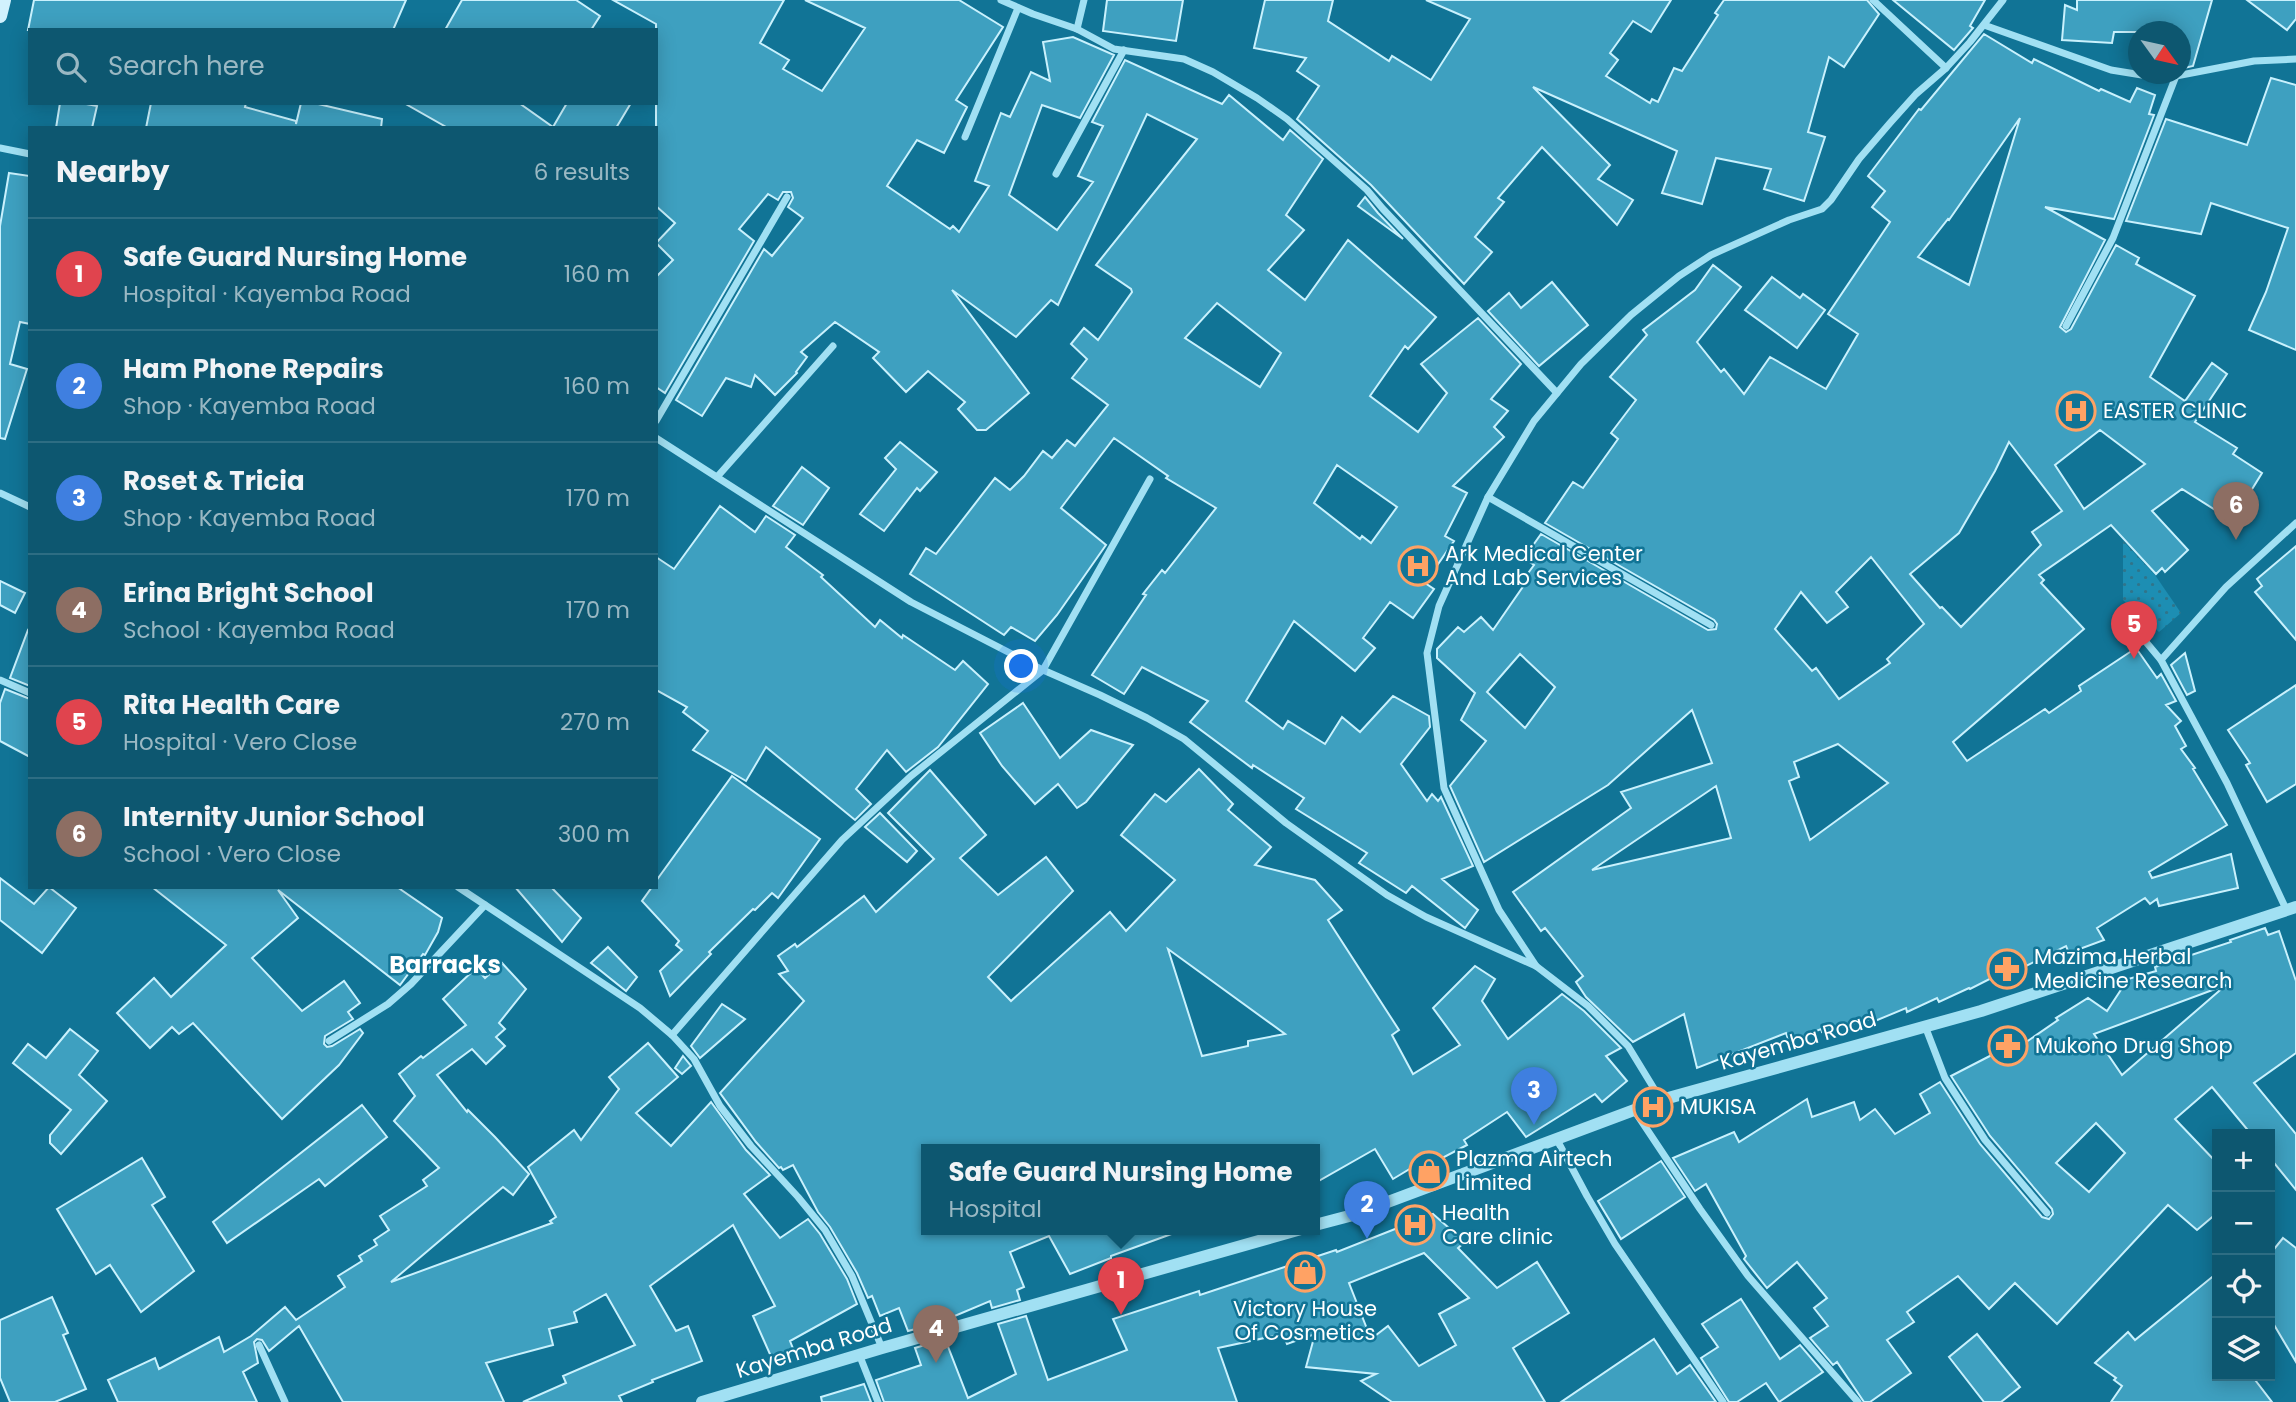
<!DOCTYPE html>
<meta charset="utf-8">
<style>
body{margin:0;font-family:Poppins,sans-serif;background:#165d75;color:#f1f3f6}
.controls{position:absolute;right:21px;bottom:21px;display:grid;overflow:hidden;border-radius:0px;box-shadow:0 4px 18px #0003}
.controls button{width:63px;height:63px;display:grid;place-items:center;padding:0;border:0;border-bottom:2px solid #2d6d83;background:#0d5770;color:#f1f3f6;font:35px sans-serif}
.compass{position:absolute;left:2128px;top:21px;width:63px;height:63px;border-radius:50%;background:#0d5770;box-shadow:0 4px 18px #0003;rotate:123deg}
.you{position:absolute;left:1022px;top:667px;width:24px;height:24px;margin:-18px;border:5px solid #fff;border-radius:50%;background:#1a73e8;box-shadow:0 0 0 10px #1a73e833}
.badge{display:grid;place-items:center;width:46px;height:46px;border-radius:50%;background:#d6ab8b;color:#fff;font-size:23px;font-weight:700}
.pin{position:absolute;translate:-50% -58px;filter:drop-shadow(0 2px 4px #0008)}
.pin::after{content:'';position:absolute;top:37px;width:24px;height:21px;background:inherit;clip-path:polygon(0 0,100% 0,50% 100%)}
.popup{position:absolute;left:921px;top:1144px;width:399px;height:91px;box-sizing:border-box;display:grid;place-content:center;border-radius:0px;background:#0d5770;filter:drop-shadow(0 2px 5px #0005);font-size:23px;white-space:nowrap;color:#9ab8c3}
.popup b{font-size:26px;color:#f1f3f6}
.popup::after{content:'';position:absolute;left:50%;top:100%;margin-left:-14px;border:14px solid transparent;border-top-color:#0d5770}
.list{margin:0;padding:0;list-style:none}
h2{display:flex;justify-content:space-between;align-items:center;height:91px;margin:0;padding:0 28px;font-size:30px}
h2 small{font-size:23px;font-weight:400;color:#9ab8c3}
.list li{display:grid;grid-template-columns:46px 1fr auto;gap:21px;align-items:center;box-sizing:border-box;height:112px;padding:0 28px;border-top:2px solid #2d6d83}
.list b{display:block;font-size:26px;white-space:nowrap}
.list p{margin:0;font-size:23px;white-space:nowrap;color:#9ab8c3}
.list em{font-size:23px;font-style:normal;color:#9ab8c3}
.icon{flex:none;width:38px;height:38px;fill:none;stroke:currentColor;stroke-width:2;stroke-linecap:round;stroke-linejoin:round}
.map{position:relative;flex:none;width:2296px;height:1402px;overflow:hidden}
.search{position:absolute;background:#0d5770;box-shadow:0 4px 18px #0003;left:28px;top:28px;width:630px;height:77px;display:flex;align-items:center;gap:18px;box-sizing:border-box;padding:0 24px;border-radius:0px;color:#9ab8c3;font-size:26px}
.panel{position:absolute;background:#0d5770;box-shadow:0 4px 18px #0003;left:28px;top:126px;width:630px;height:763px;border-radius:0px}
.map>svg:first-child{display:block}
.grass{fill:url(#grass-dots)}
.building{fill:#3ea0c0;stroke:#c9f1fd;stroke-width:2;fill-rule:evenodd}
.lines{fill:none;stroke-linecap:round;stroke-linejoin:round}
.minor{stroke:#a1e0f3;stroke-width:7}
.tertiary{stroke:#a1e0f3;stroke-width:12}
.secondary{stroke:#d1f1fd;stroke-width:14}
.labels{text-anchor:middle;stroke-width:5;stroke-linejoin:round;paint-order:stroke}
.poi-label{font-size:21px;fill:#fff;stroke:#117496;text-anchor:start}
.street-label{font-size:21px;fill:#fff;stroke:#117496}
.quarter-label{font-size:24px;font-weight:bold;fill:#fff;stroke:#117496}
</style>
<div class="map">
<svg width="2296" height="1402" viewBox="0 0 2296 1402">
<defs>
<pattern id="grass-dots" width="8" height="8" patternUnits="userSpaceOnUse" patternTransform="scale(1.75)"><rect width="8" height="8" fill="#1d8eb3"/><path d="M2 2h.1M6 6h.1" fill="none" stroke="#30748a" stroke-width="1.8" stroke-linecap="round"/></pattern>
</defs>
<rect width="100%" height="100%" fill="#117496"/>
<path class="grass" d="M2123 541 2155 575 2181 613 2159 632 2123 600Z"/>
<g class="building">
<path d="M34 0H406L393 30H28Z"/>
<path d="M462 0H576L600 16 591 30H445Z"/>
<path d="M613 0H784L760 43 789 60 783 69 822 91 865 28 805 0H959L1003 27 956 100 967 107 944 153 917 140 887 186 950 229 953 226 959 232 989 186 975 181 1001 113 1010 117 1031 72 1050 81 1043 42 1073 37 1114 55 1080 118 1042 105 1009 195 1057 230 1093 182 1078 176 1103 126 1092 122 1125 60 1222 104 1229 95 1283 140 1290 130 1323 159 1286 215 1304 230 1268 270 1305 300 1348 240 1436 317 1408 349 1405 346 1370 396 1418 432 1447 393 1421 364 1478 318 1521 364 1491 399 1508 411 1494 427 1504 437 1453 486 1467 493 1445 536 1454 541 1425 583 1434 589 1413 618 1390 602 1363 638 1375 648 1355 671 1294 621 1246 701 1283 729 1288 721 1325 744 1342 717 1360 732 1393 696 1429 716 1430 727 1401 764 1427 801 1432 794 1438 801 1441 797 1473 866 1442 879 1478 910 1465 928 1412 886 1406 893 1359 863 1367 853 1296 809 1304 798 1253 765 1252 768 1190 722 1208 701 1142 667 1124 694 1092 675 1146 595 1143 594 1162 570 1165 573 1216 508 1166 478 1168 476 1114 438 1061 508 1106 545 1057 615 1035 641 1011 627 1004 635 910 574 926 548 936 554 995 478 1010 490 1024 476 1043 451 1052 458 1067 440 1075 446 1108 405 1072 378 1087 359 1071 344 1084 328 1098 340 1132 292 1131 289 1096 265 1197 139 1147 114 1058 305 1051 300 1016 337 952 290 1029 393 986 430H977L958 409 965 402 928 371 906 392 873 358 879 352 835 322 801 352 807 357 796 372 797 373 775 395 755 375 751 387 726 378 702 416 676 400 764 249 772 256 803 218 788 207 793 198 791 192H783L778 200 768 194 739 229 754 241 665 393 656 387V277L673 260 656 243 675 223 656 206V24ZM1217 303 1281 353 1260 387 1185 338ZM1337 465 1397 507 1371 543 1362 536 1360 539 1314 503Z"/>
<path d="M1107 0H1183L1176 41 1103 31Z"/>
<path d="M1265 0H1333L1328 21 1389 61 1392 56 1431 80 1470 19 1426 0H1671L1651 32 1633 21 1610 53 1618 60 1606 76 1650 103 1652 99 1658 102 1674 68 1682 71 1718 15 1715 13 1724 0H1867L1879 14 1844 67 1829 57 1808 132 1825 137 1804 201 1764 189 1771 169 1716 158 1702 204 1662 193 1677 151 1533 87 1610 165 1598 179 1633 200 1617 225 1542 147 1498 198 1504 202 1475 237 1492 252 1464 284 1371 185 1297 119 1319 86 1297 71 1306 58 1254 48Z"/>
<path d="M1893 0H1985L1970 26 1973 28 1954 50Z"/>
<path d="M2077 0H2212L2193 66 2180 69V32H2114L2112 43 2062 40 2065 5 2077 10Z"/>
<path d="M2247 0H2296V19L2287 30Z"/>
<path d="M1984 34 2032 63 2034 59 2099 91 2101 89 2130 102 2137 88 2155 95 2149 114 2154 115 2114 219 2045 207 2105 240 2060 327 2066 332 2071 329 2116 245 2139 258 2136 264 2195 296 2150 377 2185 401 2212 363 2227 374 2195 422 2237 448 2233 454 2262 473 2246 499 2252 503 2239 525 2182 489 2152 511 2188 550 2165 572 2162 568 2156 574 2111 525 2039 575 2044 580 2041 583 2084 629 1953 742 1967 761 2045 709 2049 713 2081 691 2079 686 2136 648 2157 678 2161 674 2176 701 2166 705 2181 721 2175 726 2186 746 2181 749 2195 768 2193 769 2227 825 2149 872 2152 878 2231 854 2238 888 2159 906 2157 899 2150 904 2145 898 2097 928 2104 940 2069 953 2066 946 2020 969 2017 965 1970 989 1969 988 1939 1002 1937 998 1907 1012 1906 1008 1875 1021 1873 1018 1822 1032 1821 1029 1789 1042 1786 1033 1697 1068 1684 1014 1633 1042 1586 997 1576 982 1583 976 1545 928 1541 931 1513 892 1631 808 1621 792 1712 763 1692 710 1608 785 1484 862 1450 786 1486 741 1461 720 1475 693 1437 658V649L1458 627 1464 632 1481 617 1493 630 1529 578 1526 576 1534 565 1524 558 1541 534 1708 630 1716 629 1717 624 1714 620 1545 523 1573 482 1583 488 1618 439 1611 433 1636 400 1610 377 1647 335 1643 330 1695 290 1713 265 1741 287 1697 342 1721 372 1724 369 1744 394 1770 357 1826 389 1858 334 1828 314 1890 222 1872 207 1885 191 1868 176 1919 109 1921 110ZM2020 118 1969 285 1918 257 1948 219 1949 220ZM2100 430 2145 464 2084 509 2055 465ZM2009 442 2062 511 2032 532 2041 545 1961 627 1942 607 1940 608 1910 574 1959 533 1995 471ZM1871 557 1924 624 1887 659 1890 663 1839 699 1816 668 1812 671 1775 629 1801 592 1827 623 1848 607 1836 592ZM1520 654 1555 687 1525 728 1487 692ZM1838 744 1888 783 1810 840 1789 781 1799 777 1794 762ZM1716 786 1731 838 1592 870Z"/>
<path d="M2271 78 2296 85V350L2249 330 2266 292 2288 228 2211 203 2201 234 2126 221 2166 119 2247 145Z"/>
<path d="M60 103H81L97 106 92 128H56Z"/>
<path d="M151 103H246L245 107 296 121V124L301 103H314L382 119 381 128H146Z"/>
<path d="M404 103H519L553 127 567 103H631L616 128H448Z"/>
<path d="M9 173 30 176V324L20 322 10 364 27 369 5 439 0 438V226Z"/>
<path d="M1365 197 1378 213 1403 239 1358 206Z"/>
<path d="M1772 277 1800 298 1803 294 1825 310 1797 348 1745 310Z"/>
<path d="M1552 282 1588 325 1539 366 1488 311 1509 293 1521 308Z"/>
<path d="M900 442 937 472 920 491 917 488 884 531 860 514 896 469 885 458Z"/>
<path d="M802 467 829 488 803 525 773 506Z"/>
<path d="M720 506 755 532 766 516 795 535 786 547 823 575 821 577 875 627 880 620 902 638 903 635 955 670 963 661 988 684 938 747 906 772 887 750 856 789 871 804 855 820 766 747 746 781 693 750 708 731 683 712 687 707 656 690V557L674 569Z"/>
<path d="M2296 546V640L2255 592 2262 586 2257 579Z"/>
<path d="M0 581 25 593 15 613 0 605Z"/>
<path d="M28 630 30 631V686L10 678Z"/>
<path d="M2185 653 2195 691 2187 695 2171 665Z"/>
<path d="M2296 685V784L2267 802 2246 765 2250 763 2228 730Z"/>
<path d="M5 689 30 699V757L0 741V703Z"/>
<path d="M1023 703 1060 758 1091 730 1133 745 1086 802 1077 808 1058 784 1035 804 1002 766 980 733Z"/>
<path d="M1199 769 1233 804 1228 810 1271 847 1255 865 1315 880 1342 910 1328 920 1399 1030 1392 1035 1413 1074 1460 1045 1433 1008 1475 966 1495 979 1482 1001 1508 1039 1562 994 1584 1011 1621 1048 1606 1056 1627 1081 1602 1102 1595 1094 1526 1137 1507 1112 1464 1140 1467 1145 1431 1164 1428 1158 1393 1179 1375 1149 1315 1183V1149H927V1229H1177V1232L1111 1256V1258L1070 1274 1049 1236 1010 1252 1024 1287 1017 1290 1020 1300 992 1308 990 1301 938 1323 908 1331 899 1308 880 1316 872 1296 868 1298 857 1273 830 1227 818 1212 793 1165 783 1170 781 1167 779 1168 756 1142 720 1093 804 1001 779 974 788 971 778 956 795 944 797 947 864 896 876 912 934 859 888 813 930 770 986 835 960 858 998 895 1046 857 1073 891 988 977 1011 1001 1110 912 1126 931 1175 880 1121 835 1155 794 1166 802ZM1168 949 1285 1034 1248 1041V1046L1202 1056Z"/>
<path d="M732 776 820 839 778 898 772 893 755 910 753 909 709 952 711 954 670 996 660 971 682 950 676 945 679 941 642 901 652 887H656V881Z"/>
<path d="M880 813 917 851 907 862 865 827Z"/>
<path d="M0 878 34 904 49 887 76 908 42 953 0 920Z"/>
<path d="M152 887H397L442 918 438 932 425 955 423 954 400 985 278 890 298 918 252 958 302 1011 344 981 360 1003 348 1012 353 1019 325 1036 324 1044 327 1047 332 1046 360 1029 363 1033 339 1065 282 1119 193 1023 179 1034 172 1027 150 1048 117 1013 154 978 171 997 226 945Z"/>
<path d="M515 887H551L581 918 562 942Z"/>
<path d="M2265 928 2268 935 2279 931 2296 981V1053L2254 1083 2296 1134V1190L2270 1158V1134H2251L2212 1087 2175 1119 2217 1163V1213L2197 1230 2168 1205 2057 1324 2015 1283 1989 1309 1958 1276 1907 1312 1914 1322 1887 1340 1911 1373 1870 1402H1864L1837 1362 1833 1365 1810 1338 1828 1326 1814 1308 1827 1298 1797 1262 1767 1288 1744 1259 1746 1256 1706 1184 1695 1191 1673 1158 1734 1132 1739 1142 1807 1099 1812 1117 1854 1102 1860 1120 1875 1109 1895 1134 1930 1113 1920 1094 1940 1082 1980 1144 2042 1217 2049 1219 2053 1214 2052 1209 1990 1136 1951 1076 2017 1042 2019 1047 2058 1020 2056 1018 2088 998 2107 1011 2128 979 2156 971 2155 967 2231 942 2230 940ZM2226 985 2122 1075 2094 1034ZM2096 1123 2125 1153 2089 1192 2056 1163Z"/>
<path d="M608 947 637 977 626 991 591 963Z"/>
<path d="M502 963 526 989 499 1023 505 1029 496 1037 505 1046 486 1064 472 1049 437 1075 467 1112 468 1110 495 1137 529 1174 513 1195 503 1187 391 1282 552 1223 550 1221 556 1217 528 1167 574 1130 581 1140 619 1089 609 1077 648 1043 678 1077 636 1113 671 1146 711 1102 746 1150 770 1175 744 1194 780 1238 808 1219 820 1234 847 1279 857 1304 790 1341 794 1351 773 1361 753 1316 775 1306 733 1225 650 1286 676 1331 688 1326 702 1361 652 1380 653 1382 619 1396 622 1402H523L566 1383 563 1376 635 1345 606 1294 574 1312 577 1322 549 1329 553 1345 486 1363 504 1402H343L299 1326 269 1351 262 1340 257 1339 254 1342 258 1363 243 1372 257 1402H118L108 1380 155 1358 159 1369 219 1337 224 1352 251 1336 285 1307 296 1320 345 1287 338 1276 362 1261 359 1256 377 1245 374 1240 389 1230 380 1216 427 1186 423 1180 439 1168 394 1121 415 1096 399 1074 421 1056 423 1058 466 1025 443 999 476 968 485 978Z"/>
<path d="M722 1004 745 1019 700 1058 691 1046Z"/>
<path d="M70 1029 98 1051 79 1075 107 1101 61 1154 50 1143V1135L71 1110 13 1063 28 1044 46 1058Z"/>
<path d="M683 1056 691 1066 682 1074 675 1068Z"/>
<path d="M362 1105 387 1137 325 1186 319 1179 227 1243 213 1222Z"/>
<path d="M142 1158 165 1197 152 1205 194 1271 141 1312 110 1265 96 1274 57 1209Z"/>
<path d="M1661 1161 1685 1197 1621 1239 1598 1201Z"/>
<path d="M1433 1214 1465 1242 1458 1248 1497 1288 1537 1262 1569 1313 1513 1348 1545 1402H1392L1361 1381 1376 1374 1306 1367 1315 1334 1287 1344 1283 1334 1218 1348 1237 1402H884L876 1380 921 1365 915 1348 945 1339 968 1398 1016 1374 998 1324 1026 1316 1048 1380 1127 1350 1113 1319 1199 1291 1200 1295 1336 1250 1337 1252ZM1424 1253 1469 1298 1439 1314 1456 1345 1419 1366 1388 1326 1371 1339 1349 1283Z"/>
<path d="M2283 1238 2296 1248V1362L2270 1318V1254Z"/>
<path d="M2217 1273V1376H2252L2272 1402H2111L2122 1386 2114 1380 2116 1378 2095 1363 2128 1332 2135 1340Z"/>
<path d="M52 1297 68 1333 63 1335 86 1389 55 1402H10L0 1378V1320Z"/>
<path d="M1741 1299 1780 1359 1800 1345 1823 1372 1779 1402 1766 1383 1737 1402H1729L1701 1358 1718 1347 1702 1324Z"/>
<path d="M1977 1334 2020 1387 2001 1402H1984L1949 1357Z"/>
<path d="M1654 1339 1677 1374 1690 1365 1716 1402H1561Z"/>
<path d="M864 1384 871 1402H822L821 1397Z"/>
</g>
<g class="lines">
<g class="minor">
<path d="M1001 0 1033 14 1077 29 1114 49 1184 59 1213 72 1257 98 1287 119 1367 190 1383 209 1557 393"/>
<path d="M1873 0 1946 68"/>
<path d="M1984 25 2111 70 2148 76H2176L2254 61 2296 59"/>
<path d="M1077 29 1084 0"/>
<path d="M965 137 1018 8"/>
<path d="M0 148 30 154"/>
<path d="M1056 174 1124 50"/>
<path d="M2066 326 2113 238 2176 76"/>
<path d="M656 421 787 197"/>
<path d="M656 438 911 602 1043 670 1100 695 1147 718 1184 739 1286 823 1387 895 1426 917 1536 966 1588 1006 1628 1046 1661 1100"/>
<path d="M717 477 833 346"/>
<path d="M0 493 30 507"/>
<path d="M1488 497 1711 625"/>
<path d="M2125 617 2161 660 2227 783 2286 909"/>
<path d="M2161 660 2226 587 2296 523"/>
<path d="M0 680 30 693"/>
<path d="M458 887 640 1008 672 1035 694 1059 720 1106 751 1146 798 1197 825 1230 852 1276 882 1348"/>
<path d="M1536 966 1499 910 1444 788 1427 653 1439 606 1488 497 1534 421 1581 364 1631 315 1679 276 1711 255 1789 220 1822 209 1831 200 1859 159 1890 123 1916 94 1946 68 1970 42 2003 0"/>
<path d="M1925 1026 1945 1078 1985 1140 2047 1213"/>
<path d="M672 1035 842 840 911 776 1043 670 1150 479"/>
<path d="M329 1041 388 1004 411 984 485 905"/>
<path d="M1634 1110 1700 1209 1748 1276 1858 1402"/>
<path d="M1556 1138 1587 1196 1615 1244 1723 1402"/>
<path d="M259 1345 285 1402"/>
<path d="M859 1354 878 1402"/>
</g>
<g class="tertiary">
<path d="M1315 1225 1353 1215 1661 1100 1981 1011 2296 907"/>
<path d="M702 1402 882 1348 1301 1229"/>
</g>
<path class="secondary" d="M0 16 4 0"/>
</g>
<defs>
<g id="hospital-ring" transform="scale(2.0125)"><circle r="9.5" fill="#117496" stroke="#ffa264" stroke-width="1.5"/><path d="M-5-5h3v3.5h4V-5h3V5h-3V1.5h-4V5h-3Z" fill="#ffa264"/></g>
<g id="pharmacy-ring" transform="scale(2.0125)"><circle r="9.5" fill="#117496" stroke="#ffa264" stroke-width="1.5"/><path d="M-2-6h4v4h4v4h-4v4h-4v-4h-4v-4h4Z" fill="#ffa264"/></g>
<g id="shop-ring" transform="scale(2.0125)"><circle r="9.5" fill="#117496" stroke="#ffa264" stroke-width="1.5"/><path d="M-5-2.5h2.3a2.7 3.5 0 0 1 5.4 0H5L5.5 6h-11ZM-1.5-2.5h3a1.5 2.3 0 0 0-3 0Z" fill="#ffa264"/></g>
</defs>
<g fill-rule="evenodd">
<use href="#hospital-ring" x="2076" y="411"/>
<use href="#hospital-ring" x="1418" y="566"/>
<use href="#pharmacy-ring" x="2007" y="969"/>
<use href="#pharmacy-ring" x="2008" y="1046"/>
<use href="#hospital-ring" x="1653" y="1107"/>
<use href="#shop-ring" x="1429" y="1171"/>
<use href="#hospital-ring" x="1415" y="1225"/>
<use href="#shop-ring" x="1305" y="1272"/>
</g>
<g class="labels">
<g class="poi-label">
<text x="2103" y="418">EASTER CLINIC</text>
<text x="1445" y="561">Ark Medical Center<tspan x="1445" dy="24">And Lab Services</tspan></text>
<text x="2034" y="964">Mazima Herbal<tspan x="2034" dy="24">Medicine Research</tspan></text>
<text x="2035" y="1053">Mukono Drug Shop</text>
<text x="1680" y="1114">MUKISA</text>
<text x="1456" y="1166">Plazma Airtech<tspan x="1456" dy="24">Limited</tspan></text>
<text x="1442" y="1220">Health<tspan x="1442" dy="24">Care clinic</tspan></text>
<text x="1305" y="1316" text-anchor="middle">Victory House<tspan x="1305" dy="24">Of Cosmetics</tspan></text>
</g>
<g class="street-label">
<text transform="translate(1798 1041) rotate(-16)" y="7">Kayemba Road</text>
<text transform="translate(814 1348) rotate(-17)" y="7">Kayemba Road</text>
</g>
<g class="quarter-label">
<text x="445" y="973">Barracks</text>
</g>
</g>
</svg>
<div class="controls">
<button>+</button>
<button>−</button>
<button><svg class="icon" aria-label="locate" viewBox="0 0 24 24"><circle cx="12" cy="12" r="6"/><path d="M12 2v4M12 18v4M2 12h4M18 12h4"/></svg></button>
<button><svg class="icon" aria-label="layers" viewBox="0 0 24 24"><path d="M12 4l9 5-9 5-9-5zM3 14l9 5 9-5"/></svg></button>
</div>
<svg class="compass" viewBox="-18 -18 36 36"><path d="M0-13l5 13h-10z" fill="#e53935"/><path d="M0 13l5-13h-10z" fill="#9ab8c3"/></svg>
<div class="you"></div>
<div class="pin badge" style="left:1121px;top:1315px;background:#e0444e">1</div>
<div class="popup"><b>Safe Guard Nursing Home</b>Hospital</div>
<div class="pin badge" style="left:1367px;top:1239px;background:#3f7fe0">2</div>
<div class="pin badge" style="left:1534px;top:1125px;background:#3f7fe0">3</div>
<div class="pin badge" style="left:936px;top:1363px;background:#8d6e63">4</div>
<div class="pin badge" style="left:2134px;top:659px;background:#e0444e">5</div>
<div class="pin badge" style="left:2236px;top:540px;background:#8d6e63">6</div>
<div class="search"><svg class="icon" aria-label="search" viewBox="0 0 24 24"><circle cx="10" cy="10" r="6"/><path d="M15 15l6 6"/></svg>Search here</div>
<section class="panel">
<h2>Nearby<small>6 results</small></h2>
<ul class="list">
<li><span class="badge" style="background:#e0444e">1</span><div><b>Safe Guard Nursing Home</b><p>Hospital · Kayemba Road</p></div><em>160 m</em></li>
<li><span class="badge" style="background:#3f7fe0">2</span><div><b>Ham Phone Repairs</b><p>Shop · Kayemba Road</p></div><em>160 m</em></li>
<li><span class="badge" style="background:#3f7fe0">3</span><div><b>Roset &amp; Tricia</b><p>Shop · Kayemba Road</p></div><em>170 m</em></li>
<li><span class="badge" style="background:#8d6e63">4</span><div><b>Erina Bright School</b><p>School · Kayemba Road</p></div><em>170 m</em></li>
<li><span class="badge" style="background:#e0444e">5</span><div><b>Rita Health Care</b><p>Hospital · Vero Close</p></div><em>270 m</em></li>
<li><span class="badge" style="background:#8d6e63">6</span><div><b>Internity Junior School</b><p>School · Vero Close</p></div><em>300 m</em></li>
</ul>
</section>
</div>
